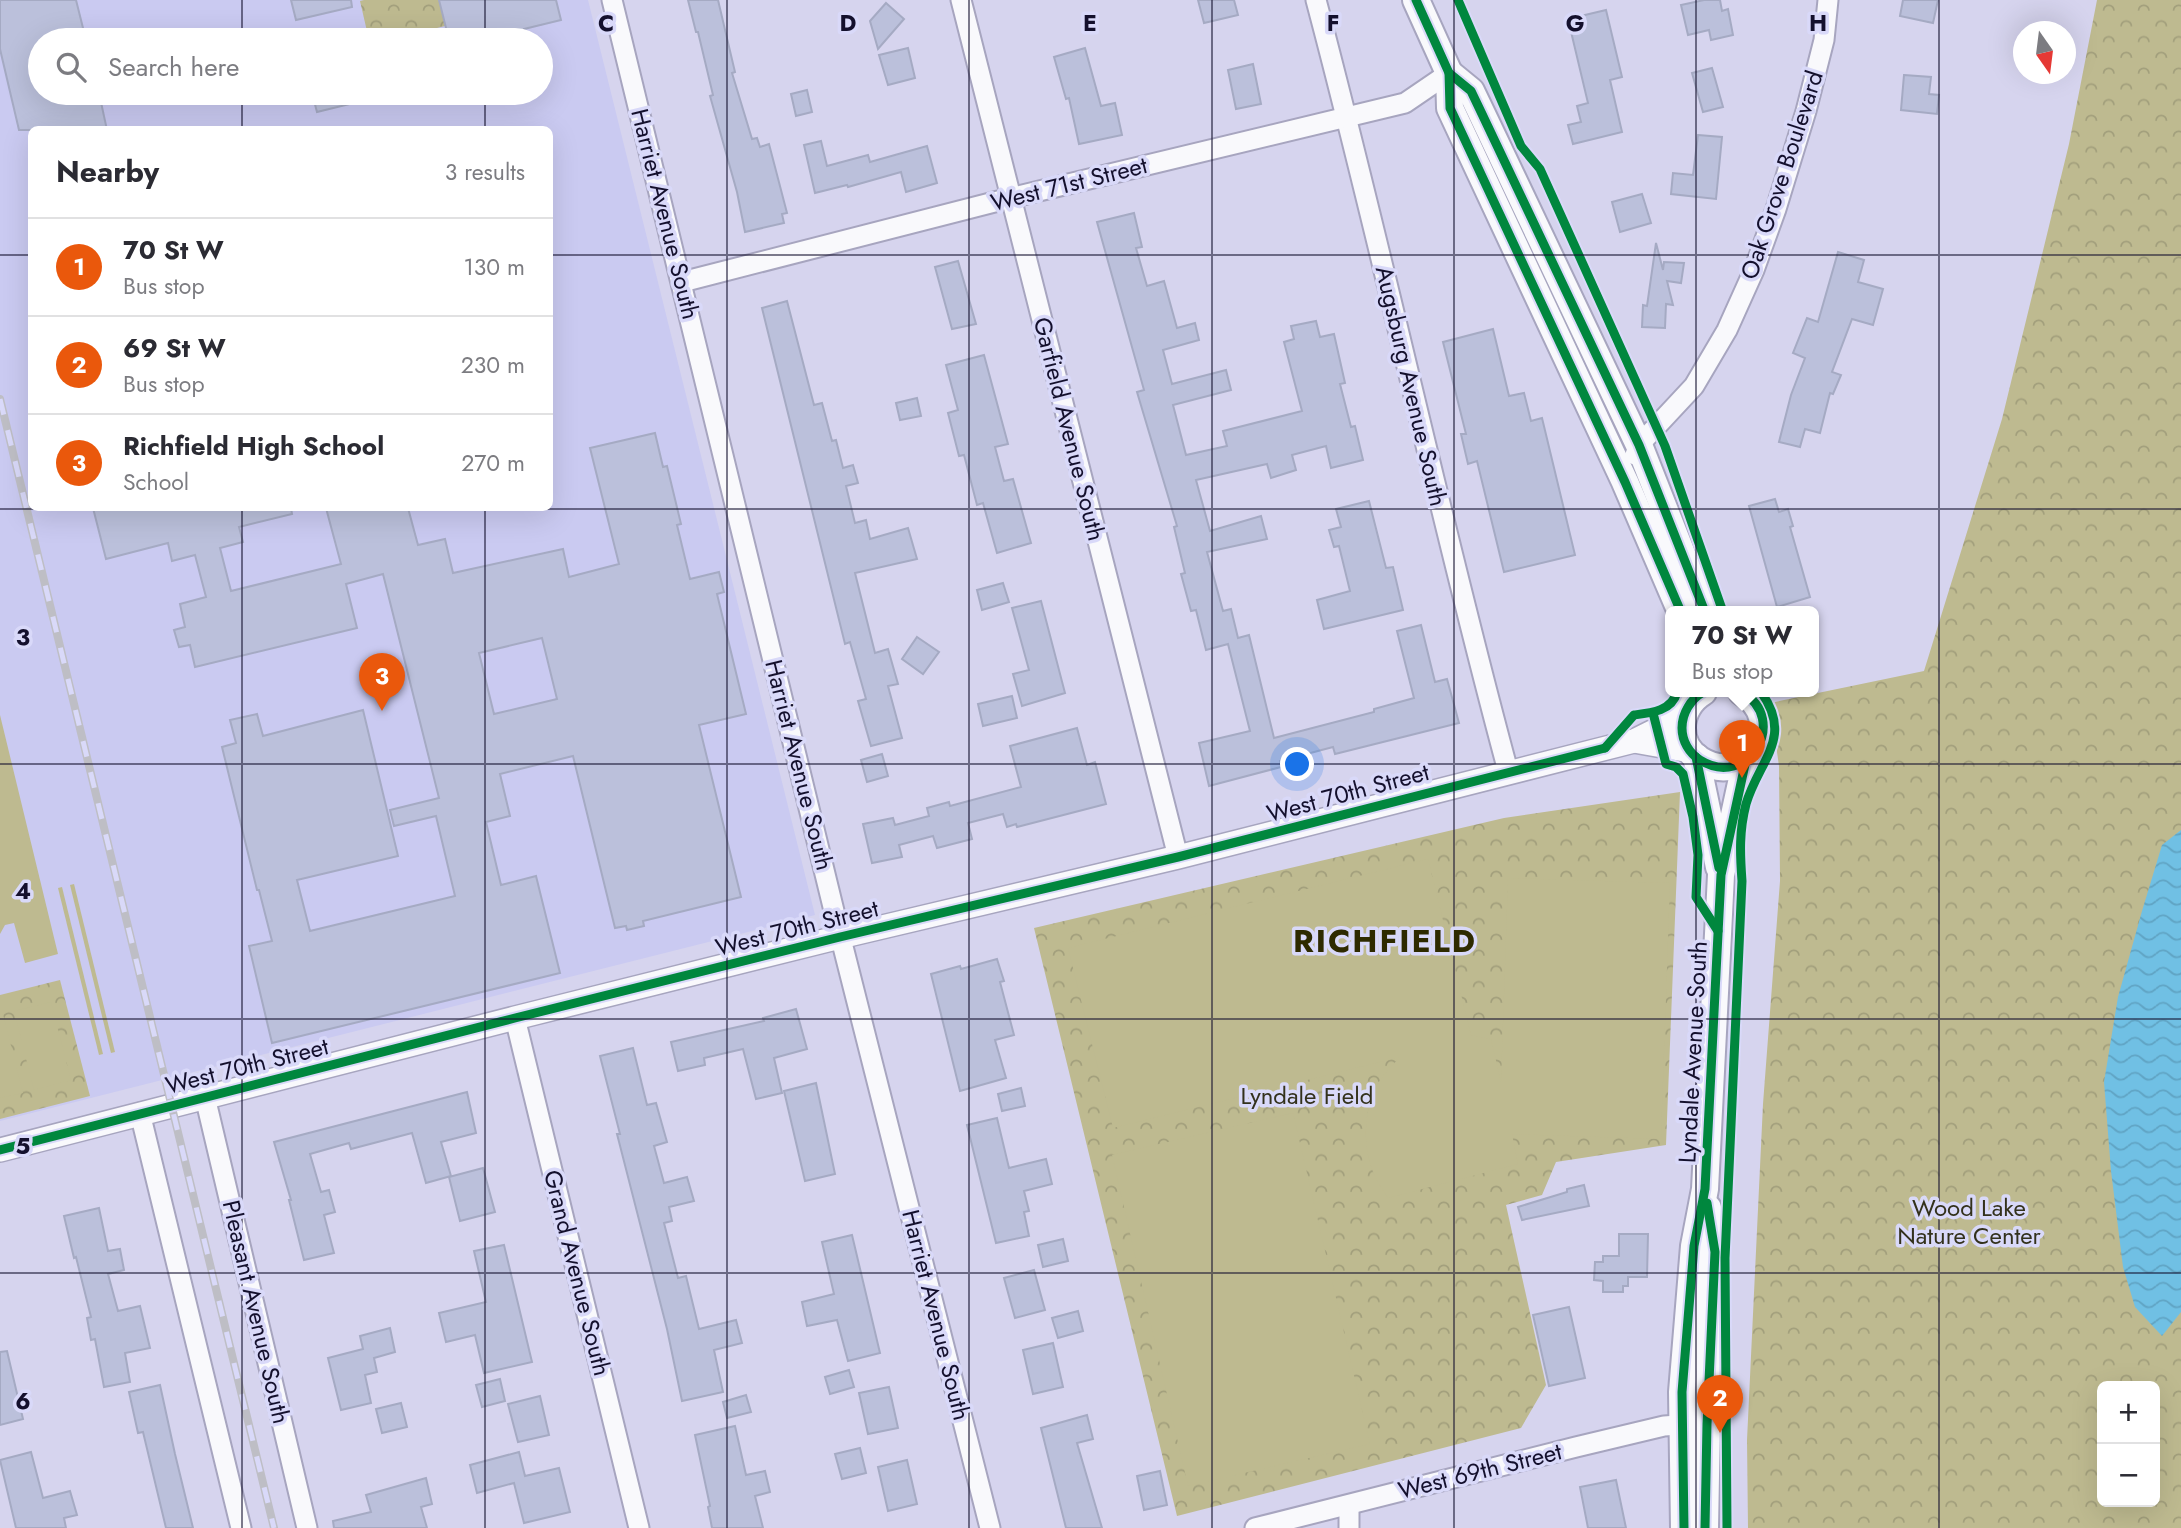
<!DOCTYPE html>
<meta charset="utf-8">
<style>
body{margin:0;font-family:Jost,sans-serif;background:#f2f2f3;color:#2b2b33}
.controls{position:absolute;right:21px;bottom:21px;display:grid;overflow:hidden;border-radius:10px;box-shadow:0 7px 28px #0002}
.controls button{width:63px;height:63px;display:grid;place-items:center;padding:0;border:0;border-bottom:2px solid #e1e1e2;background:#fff;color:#2b2b33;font:35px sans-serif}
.compass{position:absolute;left:2013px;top:21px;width:63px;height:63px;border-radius:50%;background:#fff;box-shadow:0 7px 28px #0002;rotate:166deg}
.you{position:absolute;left:1298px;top:765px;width:24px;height:24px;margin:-18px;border:5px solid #fff;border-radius:50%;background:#1a73e8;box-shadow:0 0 0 10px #1a73e833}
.badge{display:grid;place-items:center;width:46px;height:46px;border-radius:50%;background:#ea580c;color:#fff;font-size:23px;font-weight:700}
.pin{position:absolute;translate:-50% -58px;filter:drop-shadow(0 2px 4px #0008)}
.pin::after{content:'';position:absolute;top:37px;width:24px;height:21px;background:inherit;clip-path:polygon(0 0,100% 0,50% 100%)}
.popup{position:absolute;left:1665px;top:606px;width:154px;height:91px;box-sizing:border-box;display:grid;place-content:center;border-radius:10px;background:#fff;filter:drop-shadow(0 2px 5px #0005);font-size:23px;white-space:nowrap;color:#7c7c81}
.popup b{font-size:26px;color:#2b2b33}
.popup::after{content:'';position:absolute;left:50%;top:100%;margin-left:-14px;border:14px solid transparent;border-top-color:#fff}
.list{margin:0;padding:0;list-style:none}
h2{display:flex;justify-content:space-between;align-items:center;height:91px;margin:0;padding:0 28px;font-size:30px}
h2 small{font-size:23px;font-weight:400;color:#7c7c81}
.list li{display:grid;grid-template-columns:46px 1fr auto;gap:21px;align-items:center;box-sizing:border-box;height:98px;padding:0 28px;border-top:2px solid #e1e1e2}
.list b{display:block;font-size:26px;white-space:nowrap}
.list p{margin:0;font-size:23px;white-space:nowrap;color:#7c7c81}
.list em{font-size:23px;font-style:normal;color:#7c7c81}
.icon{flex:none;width:38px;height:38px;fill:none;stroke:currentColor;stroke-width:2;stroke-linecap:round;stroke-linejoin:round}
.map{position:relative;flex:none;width:2181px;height:1528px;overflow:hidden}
.search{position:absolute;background:#fff;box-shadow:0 7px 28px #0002;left:28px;top:28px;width:525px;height:77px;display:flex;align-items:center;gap:18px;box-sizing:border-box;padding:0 24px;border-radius:38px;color:#7c7c81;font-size:26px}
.panel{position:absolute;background:#fff;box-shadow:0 7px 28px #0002;left:28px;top:126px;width:525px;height:385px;border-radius:10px}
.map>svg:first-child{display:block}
.built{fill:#cacaf1;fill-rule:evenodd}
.park{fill:url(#park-crowns);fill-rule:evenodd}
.pitch{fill:#beba90}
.water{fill:url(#water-waves)}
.building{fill:#bbc0db;stroke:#a5aac3;stroke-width:2;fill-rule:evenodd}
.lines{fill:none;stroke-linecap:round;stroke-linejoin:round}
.minor-casing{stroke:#a7a5bf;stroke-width:23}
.tertiary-casing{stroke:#a7a5bf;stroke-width:26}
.secondary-casing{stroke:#a7a5bf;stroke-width:30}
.minor{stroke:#f9f9fc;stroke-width:19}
.tertiary{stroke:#f9f9fc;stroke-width:23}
.secondary{stroke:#f9f9fc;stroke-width:26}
.rail-casing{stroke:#bebec5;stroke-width:8}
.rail{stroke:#d9d9f9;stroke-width:5;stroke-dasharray:16;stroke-linecap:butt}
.cycleway-casing{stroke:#d9d9f9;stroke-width:13}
.cycleway{stroke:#00873e;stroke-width:9}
.grid{fill:none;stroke:#14102d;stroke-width:2;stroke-opacity:0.55}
.labels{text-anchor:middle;stroke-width:7;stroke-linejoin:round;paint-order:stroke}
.street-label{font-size:24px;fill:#14102d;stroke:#d9d9f9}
.park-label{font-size:24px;fill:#33311c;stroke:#d9d9f9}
.district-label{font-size:32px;font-weight:bold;letter-spacing:2px;fill:#2e2a00;stroke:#d9d9f9}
.grid-label{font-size:23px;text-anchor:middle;font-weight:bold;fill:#14102d;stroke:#d9d9f9;stroke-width:7;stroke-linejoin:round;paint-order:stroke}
</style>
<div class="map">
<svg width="2181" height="1528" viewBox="0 0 2181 1528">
<defs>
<pattern id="park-crowns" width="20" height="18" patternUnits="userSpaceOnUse" patternTransform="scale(1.75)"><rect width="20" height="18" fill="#beba90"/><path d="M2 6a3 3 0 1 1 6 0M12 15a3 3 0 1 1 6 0" fill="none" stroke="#a29f7c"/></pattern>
<pattern id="water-waves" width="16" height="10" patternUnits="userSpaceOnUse" patternTransform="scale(1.75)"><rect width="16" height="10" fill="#70c0e4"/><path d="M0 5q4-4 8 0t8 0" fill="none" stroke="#60a4c4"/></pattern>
</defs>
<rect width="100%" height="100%" fill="#d6d4ee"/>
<path class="built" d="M0 0H588L815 915 0 1121ZM40 40H541V93H40ZM32 130H550V508H32Z"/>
<g class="park">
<path d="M364 0H439L445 26 389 40H369L360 1Z"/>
<path d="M2097 0H2181V1528H1748L1747 1440 1763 1104 1780 881 1779 766 1770 703 1924 671 2002 419 2069 144ZM2102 1386H2155V1502H2102Z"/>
<path d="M1680 792 1666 1145 1556 1162 1542 1195 1506 1205 1546 1385 1521 1428 1177 1516 1034 928 1504 818Z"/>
<path d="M60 980 90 1096 0 1119V995Z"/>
</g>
<g class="pitch">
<path d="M0 715 58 954 25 963 14 923 5 925 0 934Z"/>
<path d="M1428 859 1471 1035 1491 1039 1501 1082 1508 878 1670 883 1661 1139 1512 1134 1518 1164 1388 1198C1383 1190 1377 1182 1374 1174 1362 1147 1363 1107 1379 1082 1384 1073 1394 1064 1400 1057L1113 1128 1068 948Z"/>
<path d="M74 884 115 1052 111 1053 70 885Z"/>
<path d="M62 887 103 1054 99 1055 58 888Z"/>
<path d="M51 1002 71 1080 34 1090 14 1011Z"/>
<path d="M3 1014 23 1093 0 1098V1015Z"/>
<path d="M1293 1113 1370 1444 1188 1486 1112 1155Z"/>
</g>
<path class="water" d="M2181 830V1312L2162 1336 2135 1307 2123 1267 2111 1171 2104 1082 2118 997 2142 911 2162 845Z"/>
<g class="building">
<path d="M0 0H76L86 40H40V93H99L107 130H19L0 49Z"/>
<path d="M291 0H351L352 7 296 20Z"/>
<path d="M439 0H556L561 20 524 29 527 40H449Z"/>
<path d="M688 0H718L735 72 732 73 752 139 757 138 760 147 769 144 787 213 782 214 784 223 745 232 737 192 710 96 713 95 698 32H696Z"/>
<path d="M1198 0H1234L1238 15 1204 23Z"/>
<path d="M1704 0H1720L1722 11 1728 9 1733 35 1711 40 1709 30 1688 35 1681 5Z"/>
<path d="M1903 0H1938L1933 23 1900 16Z"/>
<path d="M886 3 904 19 878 49 870 21Z"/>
<path d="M1606 10 1622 77 1610 80 1622 132 1573 144 1568 125 1581 122 1577 106 1588 103 1568 19Z"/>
<path d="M908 48 915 78 888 85 879 55Z"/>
<path d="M1085 48 1101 106 1115 103 1122 135 1079 144 1069 98 1066 99 1054 57Z"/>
<path d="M1253 64 1261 104 1236 109 1228 70Z"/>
<path d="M1712 68 1723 107 1703 112 1692 73Z"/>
<path d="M1904 75 1931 77 1929 94 1939 95 1937 114 1901 110Z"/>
<path d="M807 90 812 112 796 116 791 94Z"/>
<path d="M312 93H366V100L317 112Z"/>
<path d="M1698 135 1722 137 1716 199 1671 194 1673 173 1693 175Z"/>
<path d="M821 141 827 166 868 155 870 162 927 146 937 183 906 192 901 172 848 187 847 185 815 193 804 145Z"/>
<path d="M1642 194 1651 223 1620 232 1612 202Z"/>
<path d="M1134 213 1142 247 1136 248 1147 286 1164 281 1177 328 1195 323 1199 340 1163 350 1172 384 1226 370 1231 390 1173 405 1186 455 1227 446 1223 431 1302 411 1284 342 1294 339 1291 326 1316 321 1320 337 1334 334 1345 383 1340 384 1351 427 1355 426 1363 460 1331 468 1326 446 1292 455 1296 470 1271 478 1267 464 1196 480 1210 531 1261 516 1267 539 1207 552 1223 611 1231 609 1238 638 1249 635 1274 738 1374 712V709L1414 698 1397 631 1421 625 1435 682 1447 679 1459 723 1335 754 1333 747 1280 761 1281 767 1209 786 1199 743 1250 731 1228 644 1206 650 1196 610 1191 611 1181 574 1185 573 1174 527 1177 526 1137 392 1144 390 1097 222Z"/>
<path d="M1656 243 1663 270 1664 262 1684 263 1681 283 1667 281 1673 305 1666 304 1665 328 1642 327 1643 305 1647 306Z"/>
<path d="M1838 252 1864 260 1858 282 1883 289 1873 325 1852 319 1832 372 1841 375 1833 394 1830 393 1820 433 1805 429 1800 447 1779 442 1791 395 1805 358 1793 353 1807 318 1818 322Z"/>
<path d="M958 261 976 324 952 329 935 267Z"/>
<path d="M787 301 814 405 822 403 832 441 836 440 843 468 853 465 858 483 846 486 855 523 866 520 870 539 908 528 917 559 855 573 875 653 888 649 898 684 888 686 902 738 871 746 858 701 866 699 850 642 845 644 762 308Z"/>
<path d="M1493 329 1509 396 1524 393 1531 421 1542 418 1575 555 1504 572 1477 461 1468 464 1461 434H1466L1443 342Z"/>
<path d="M984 355 1008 444 995 447 1004 481 1013 479 1031 543 997 553 983 503 977 505 964 455 959 456 948 413 958 410 946 365Z"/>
<path d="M917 398 921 416 900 420 896 403Z"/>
<path d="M655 433 663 467 667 466 681 524 677 525 690 579 719 572 724 592 717 594 746 714 699 725 741 897 643 921 644 926 627 930 626 926 615 928 573 756 500 774 510 816 486 822 501 885 536 876 560 973 272 1043 249 946 272 941 259 890H257L222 747 236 743 230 720 257 714 263 736 363 710 398 856 297 880 310 931 455 896 436 816 394 826 390 810 439 798 383 574 346 584 357 628 195 667 190 645 179 647 174 630 185 627 180 604 206 597 195 555 172 561 168 543 106 559 93 508H291L292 514 239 527 243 542 220 548 231 591 341 564 326 508H408L418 545 445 539 453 573 563 549 569 577 619 564 590 448ZM542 638 557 699 494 714 479 653Z"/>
<path d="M1775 499 1779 512 1788 509 1793 526 1790 527 1810 597 1777 607 1749 506Z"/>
<path d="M1369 501 1386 568 1393 567 1403 610 1324 629 1317 600 1350 591 1339 546 1334 547 1329 530 1341 527 1336 509Z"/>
<path d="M1003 583 1009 602 982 610 977 590Z"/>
<path d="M1041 601 1065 693 1022 706 1013 674 1029 670 1012 608Z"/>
<path d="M917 637 939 652 923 674 902 659Z"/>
<path d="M1012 696 1017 718 983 726 978 704Z"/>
<path d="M1077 728 1087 765 1095 762 1106 804 1017 827 1016 824 1007 827 1003 814 968 823 972 839 937 848 933 836 899 845 902 857 872 863 863 824 893 818 895 825 929 816 927 808 949 802 950 806 1021 787 1010 746Z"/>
<path d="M882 754 888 776 867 782 861 760Z"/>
<path d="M997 959 1004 981 1000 982 1014 1035 995 1040 1006 1078 960 1091 931 974 960 966 961 969Z"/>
<path d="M796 1009 807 1049 774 1058 782 1093 756 1099 743 1049 704 1058 705 1065 678 1071 671 1042 764 1021 763 1018Z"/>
<path d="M633 1048 647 1105 656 1103 667 1142 654 1146 664 1183 687 1177 694 1201 669 1207 672 1221 664 1223 678 1278 686 1276 699 1329 736 1320 742 1343 714 1350 723 1392 682 1401 667 1329 617 1134H620L600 1056Z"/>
<path d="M816 1083 835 1174 805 1181 784 1091Z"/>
<path d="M1021 1088 1025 1106 1002 1111 998 1094Z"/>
<path d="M467 1092 476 1133 441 1142 451 1176 426 1183 412 1133 351 1149 349 1143 310 1154 321 1192 329 1190 335 1212 324 1215 334 1253 304 1260 289 1200H291L274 1142Z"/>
<path d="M997 1118 1009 1168 1046 1159 1052 1184 1024 1191 1029 1211 1024 1212 1029 1236 996 1243 967 1125Z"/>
<path d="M483 1168 495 1212 460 1221 449 1177Z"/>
<path d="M1584 1185 1589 1206 1522 1220 1518 1207 1567 1192V1189Z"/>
<path d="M99 1208 108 1251 120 1249 124 1270 108 1274 118 1311 140 1306 150 1348 125 1353 130 1382 104 1387 95 1339 91 1340 87 1318 91 1317 76 1257 74 1258 64 1216Z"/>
<path d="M1619 1234H1648L1647 1277H1628V1286H1623V1292H1603V1281L1594 1280 1595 1262H1603V1256H1619Z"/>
<path d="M852 1235 880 1353 848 1361 837 1320 807 1326 802 1302 834 1294 822 1242Z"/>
<path d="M1063 1239 1068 1261 1043 1267 1038 1245Z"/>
<path d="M504 1245 532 1362 484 1373 475 1335 446 1342 439 1313 486 1302 474 1251Z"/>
<path d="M1034 1270 1045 1310 1015 1318 1004 1278Z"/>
<path d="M1569 1307 1585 1378 1549 1386 1533 1315Z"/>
<path d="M1078 1311 1083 1331 1058 1338 1052 1318Z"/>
<path d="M390 1328 395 1352 374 1358 377 1372 365 1375 371 1403 341 1410 328 1358 363 1349 360 1336Z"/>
<path d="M1053 1343 1063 1387 1033 1394 1023 1350Z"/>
<path d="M7 1351 23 1419 0 1425V1352Z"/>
<path d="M849 1370 854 1387 830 1394 825 1377Z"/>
<path d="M500 1379 505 1401 482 1407 476 1385Z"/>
<path d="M160 1385 175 1454 193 1528H166L143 1432 138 1433 129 1392Z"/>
<path d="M889 1387 898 1428 868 1434 859 1393Z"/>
<path d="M746 1395 751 1412 727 1418 723 1402Z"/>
<path d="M540 1396 549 1435 518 1442 508 1404Z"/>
<path d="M401 1403 407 1427 382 1433 376 1409Z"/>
<path d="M1087 1415 1093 1439 1077 1443 1102 1528H1066L1041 1428Z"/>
<path d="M735 1426 746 1475 765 1471 770 1492 755 1496 763 1528H712L708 1507 710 1506 695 1435Z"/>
<path d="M860 1448 866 1473 842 1479 835 1454Z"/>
<path d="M31 1452 43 1498 70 1491 77 1515 64 1518 66 1528H16L0 1460Z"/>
<path d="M519 1452 525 1476 559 1468 570 1512 524 1523 514 1483 477 1493 470 1465Z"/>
<path d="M907 1460 917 1504 888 1511 878 1467Z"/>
<path d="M1160 1471 1167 1505 1144 1510 1137 1476Z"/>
<path d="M426 1478 432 1504 421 1507 427 1528H334L333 1521 371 1512 366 1495Z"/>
<path d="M1616 1480 1626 1528H1588L1580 1487Z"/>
</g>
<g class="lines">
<g class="minor-casing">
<g id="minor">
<path d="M612 0 835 915 990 1528"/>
<path d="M961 0 1178 857"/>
<path d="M1316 0C1384 256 1439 516 1508 771"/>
<path d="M682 282 1010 198 1405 103 1449 73"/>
<path d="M1635 455 1639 445 1694 386 1727 330 1754 270 1776 209 1806 111 1824 40 1828 0"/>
<path d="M515 1018 639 1528"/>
<path d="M205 1097 307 1528"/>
<path d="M140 1113 241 1528"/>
<path d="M1349 1505V1528"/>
<path d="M1255 1528 1576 1447 1664 1426 1693 1424"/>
</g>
</g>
<g class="tertiary-casing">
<g id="tertiary">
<path d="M1634 741 1690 751"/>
<path d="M0 1150 515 1018 840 937 1178 857 1634 741 1684 716"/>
</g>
</g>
<g class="secondary-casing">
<g id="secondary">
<path d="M1416 0 1449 73 1450 108 1625 482 1681 612"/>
<path d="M1449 73 1471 91 1482 114 1639 445 1705 612"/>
<path d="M1703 692C1691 699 1682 713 1682 728 1682 741 1689 753 1700 760 1748 790 1790 720 1742 692"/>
<path d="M1696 757 1719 867"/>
<path d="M1684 1528 1682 1392 1694 1246 1705 1189 1721 875 1746 760"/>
<path d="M1705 1528 1707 1424 1715 1252 1708 1208"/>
</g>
</g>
<use href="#minor" class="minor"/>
<use href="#tertiary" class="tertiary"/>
<use href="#secondary" class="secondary"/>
<g class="rail-casing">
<path id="rail" d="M0 399 274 1528"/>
</g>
<use href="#rail" class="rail"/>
<g class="cycleway-casing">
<g id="cycleway">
<path d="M1416 0 1449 73 1450 108 1625 482 1681 612"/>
<path d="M1458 0 1521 146 1540 169 1665 446 1723 612"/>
<path d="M1449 73 1471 91 1482 114 1639 445 1705 612"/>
<path d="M1703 692C1691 699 1682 713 1682 728 1682 741 1689 753 1700 760 1748 790 1790 720 1742 692"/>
<path d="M1653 713 1666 764 1676 767 1683 774 1693 817 1698 855 1696 897 1718 931"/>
<path d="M1605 748 1634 715C1651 713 1672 711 1677 692"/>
<path d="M1696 757 1719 868"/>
<path d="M0 1150 515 1018 840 937 1178 857 1605 748"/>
<path d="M1684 1528 1682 1392 1694 1246 1705 1189 1721 875 1746 760"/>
<path d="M1705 1528 1707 1424 1715 1252 1707 1203"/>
<path d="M1727 1528 1725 1258 1742 881C1740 854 1739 831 1746 804 1759 760 1794 738 1761 692"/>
</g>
</g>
<use href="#cycleway" class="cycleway"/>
</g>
<path class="grid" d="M242 0V40M485 0V40M727 0V1528M969 0V1528M1212 0V1528M1454 0V1528M1696 0V1528M1939 0V1528M242 93V130M485 93V130M0 255H32M550 255H2181M242 508V1528M485 508V1528M0 509H2181M0 764H2181M0 1019H2181M0 1273H2181"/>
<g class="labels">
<g class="street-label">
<text transform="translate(1782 175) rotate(-72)" y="8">Oak Grove Boulevard</text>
<text transform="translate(1069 184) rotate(-14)" y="8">West 71st Street</text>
<text transform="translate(665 214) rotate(76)" y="8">Harriet Avenue South</text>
<text transform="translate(1411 386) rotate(77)" y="8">Augsburg Avenue South</text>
<text transform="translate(1069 429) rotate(76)" y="8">Garfield Avenue South</text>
<text transform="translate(799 765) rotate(76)" y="8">Harriet Avenue South</text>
<text transform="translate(1348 793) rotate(-15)" y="8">West 70th Street</text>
<text transform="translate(797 928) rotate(-14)" y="8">West 70th Street</text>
<text transform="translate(1693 1052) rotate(-87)" y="8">Lyndale Avenue South</text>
<text transform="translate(247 1066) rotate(-14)" y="8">West 70th Street</text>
<text transform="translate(577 1273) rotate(76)" y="8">Grand Avenue South</text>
<text transform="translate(256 1312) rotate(77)" y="8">Pleasant Avenue South</text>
<text transform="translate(936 1315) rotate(76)" y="8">Harriet Avenue South</text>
<text transform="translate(1480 1471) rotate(-14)" y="8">West 69th Street</text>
</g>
<g class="park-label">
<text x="1307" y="1104">Lyndale Field</text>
<text x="1969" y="1216">Wood Lake<tspan x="1969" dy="28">Nature Center</tspan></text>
</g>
<g class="district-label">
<text x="1385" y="952">RICHFIELD</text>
</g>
</g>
<g class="grid-label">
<text x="606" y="31">C</text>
<text x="848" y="31">D</text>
<text x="1090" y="31">E</text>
<text x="1333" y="31">F</text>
<text x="1575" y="31">G</text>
<text x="1818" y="31">H</text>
<text x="23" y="645">3</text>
<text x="23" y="899">4</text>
<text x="23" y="1154">5</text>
<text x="23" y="1409">6</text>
</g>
</svg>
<div class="controls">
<button>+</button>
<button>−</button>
</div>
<svg class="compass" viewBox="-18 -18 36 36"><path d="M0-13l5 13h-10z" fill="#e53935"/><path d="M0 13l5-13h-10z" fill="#7c7c81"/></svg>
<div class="you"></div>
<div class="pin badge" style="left:1742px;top:778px">1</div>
<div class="popup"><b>70 St W</b>Bus stop</div>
<div class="pin badge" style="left:1720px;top:1433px">2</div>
<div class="pin badge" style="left:382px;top:711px">3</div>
<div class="search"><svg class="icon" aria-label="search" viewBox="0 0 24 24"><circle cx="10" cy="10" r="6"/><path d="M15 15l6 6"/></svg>Search here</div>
<section class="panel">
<h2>Nearby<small>3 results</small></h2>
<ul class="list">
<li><span class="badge">1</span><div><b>70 St W</b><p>Bus stop</p></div><em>130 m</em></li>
<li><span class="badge">2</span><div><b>69 St W</b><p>Bus stop</p></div><em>230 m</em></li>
<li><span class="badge">3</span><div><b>Richfield High School</b><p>School</p></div><em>270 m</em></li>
</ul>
</section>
</div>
